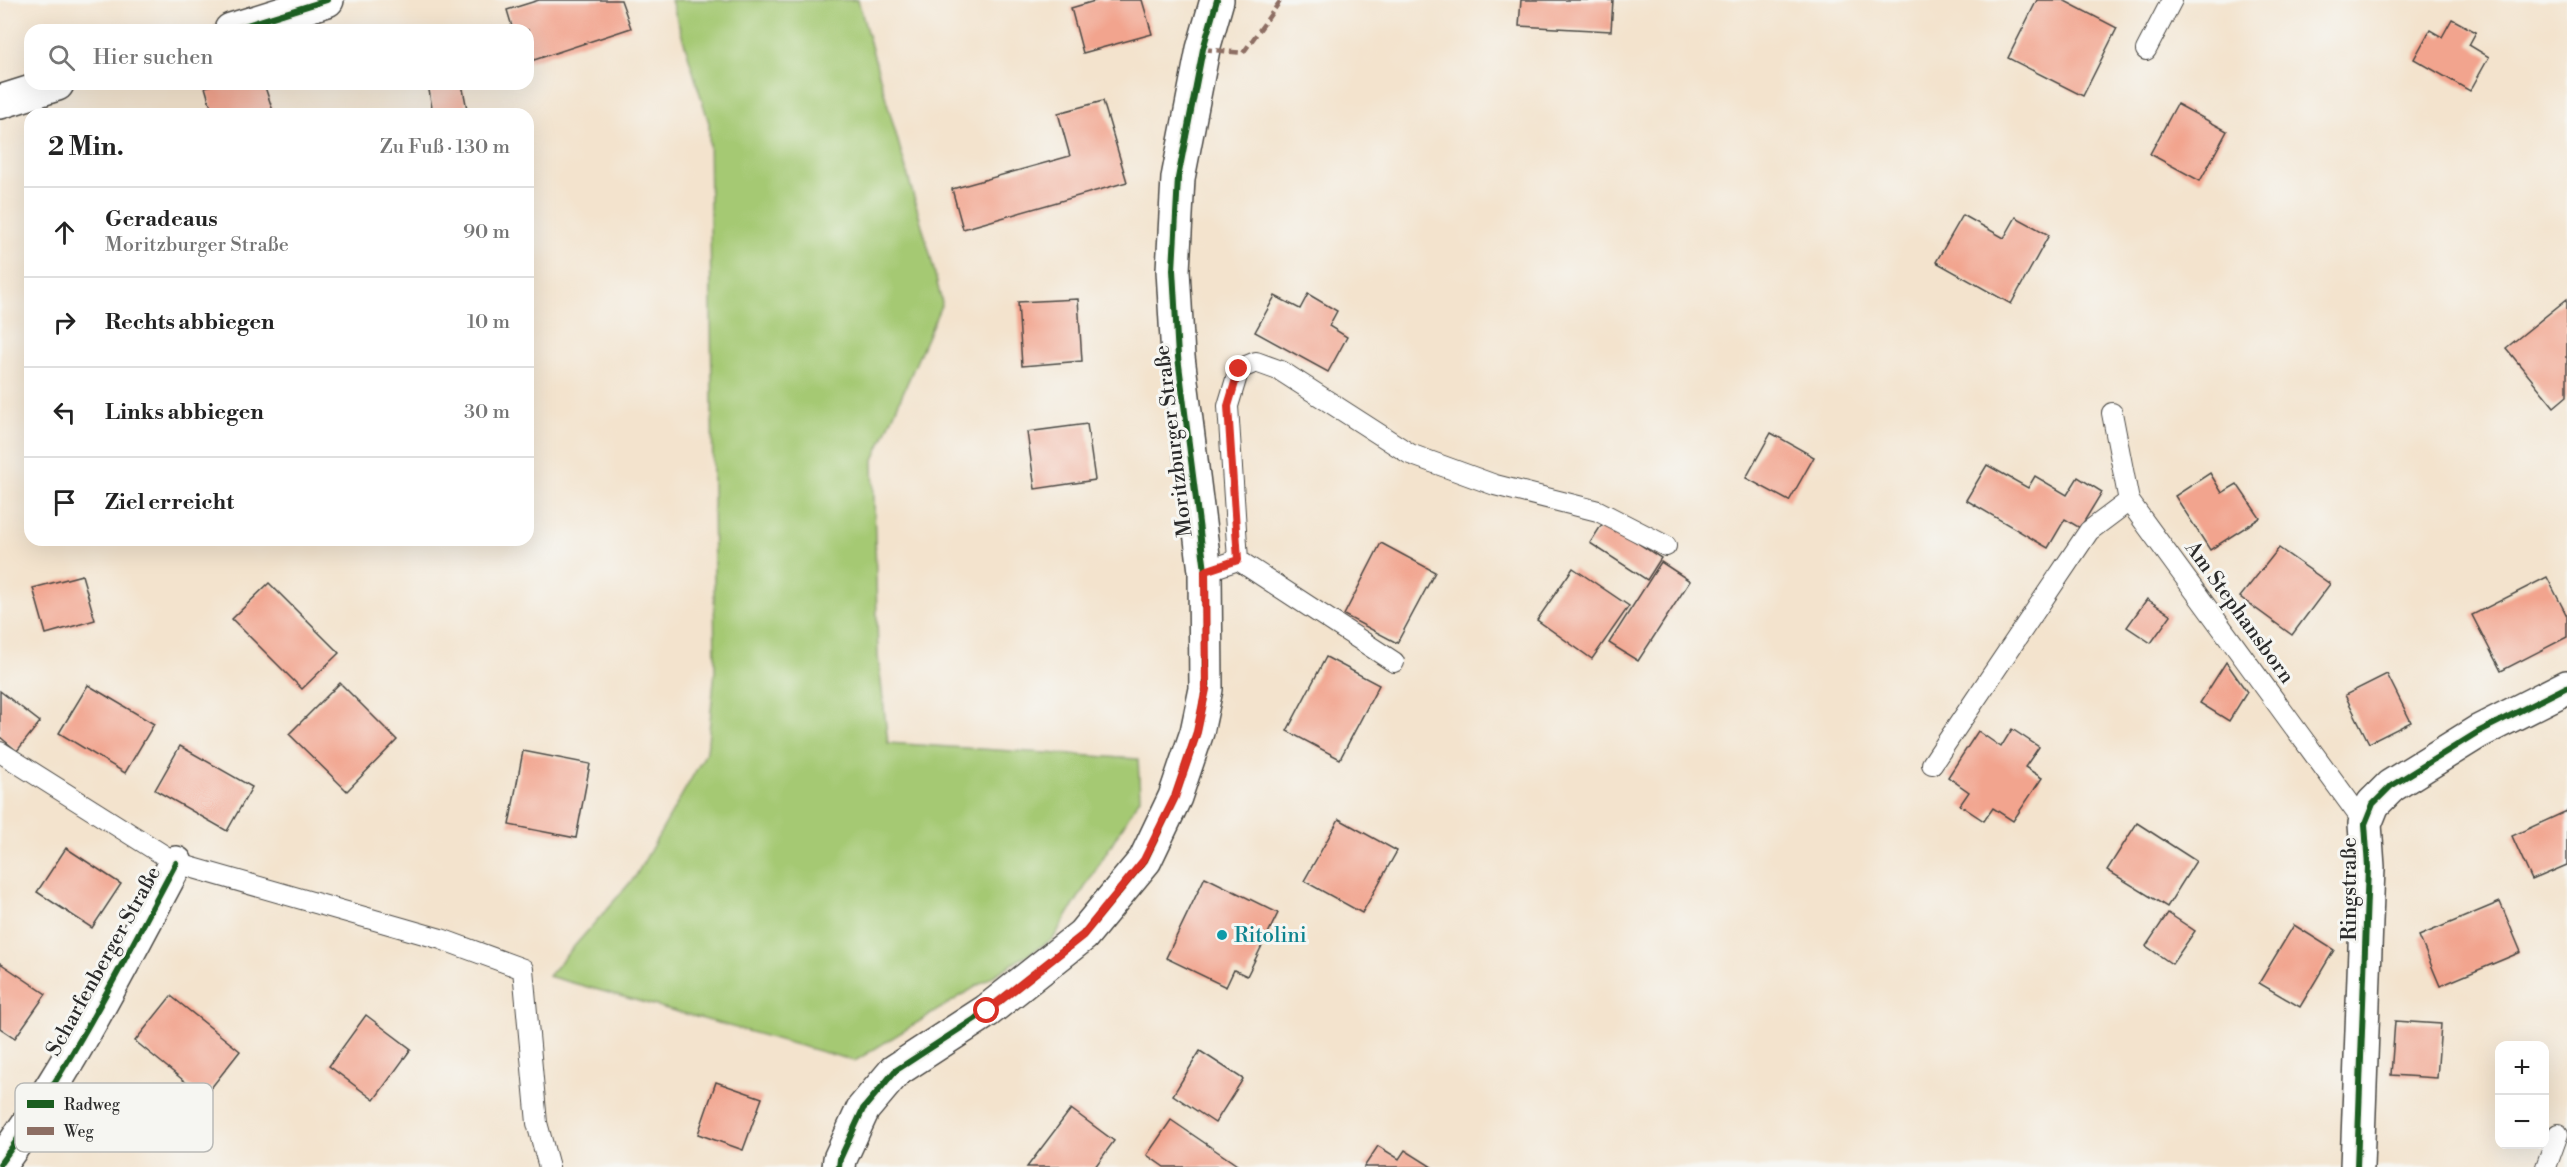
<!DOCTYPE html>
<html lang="de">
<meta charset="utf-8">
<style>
body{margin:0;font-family:"Libre Bodoni",serif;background:#f2f2f2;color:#222}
.controls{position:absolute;right:18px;bottom:18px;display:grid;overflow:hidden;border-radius:12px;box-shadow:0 6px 24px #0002}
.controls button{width:54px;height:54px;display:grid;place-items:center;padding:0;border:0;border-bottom:2px solid #e0e0e0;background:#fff;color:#222;font:30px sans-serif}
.stop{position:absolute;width:18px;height:18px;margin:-14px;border:4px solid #d93025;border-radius:50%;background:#fff}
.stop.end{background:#d93025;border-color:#fff;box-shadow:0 2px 6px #0008}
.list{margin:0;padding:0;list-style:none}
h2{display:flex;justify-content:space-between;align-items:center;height:78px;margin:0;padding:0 24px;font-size:26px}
h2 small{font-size:20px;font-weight:400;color:#767676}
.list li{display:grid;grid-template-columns:39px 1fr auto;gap:18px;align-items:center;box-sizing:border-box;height:90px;padding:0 24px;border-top:2px solid #e0e0e0}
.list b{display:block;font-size:22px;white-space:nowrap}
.list p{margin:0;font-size:20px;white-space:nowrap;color:#767676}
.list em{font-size:20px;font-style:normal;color:#767676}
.icon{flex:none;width:33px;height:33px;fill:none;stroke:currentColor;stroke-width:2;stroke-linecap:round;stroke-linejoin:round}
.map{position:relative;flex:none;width:2567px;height:1167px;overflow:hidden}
.search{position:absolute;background:#fff;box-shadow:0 6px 24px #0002;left:24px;top:24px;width:510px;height:66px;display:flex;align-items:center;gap:15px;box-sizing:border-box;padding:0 21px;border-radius:18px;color:#767676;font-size:22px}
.panel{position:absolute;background:#fff;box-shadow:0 6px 24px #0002;left:24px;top:108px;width:510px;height:438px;border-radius:18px}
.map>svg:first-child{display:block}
.green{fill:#a5c973;stroke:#687a4f;stroke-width:1.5}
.building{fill:#f2a48e}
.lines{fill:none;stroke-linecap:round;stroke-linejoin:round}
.service-casing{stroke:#494743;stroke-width:22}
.minor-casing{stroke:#494743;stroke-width:36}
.tertiary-casing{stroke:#494743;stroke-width:36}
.service{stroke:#fff;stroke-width:20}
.minor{stroke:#fff;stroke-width:33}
.tertiary{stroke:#fff;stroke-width:33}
.quiet{stroke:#8d6e63;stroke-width:4.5;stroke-dasharray:9 4.5;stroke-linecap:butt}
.cycleway-casing{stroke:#f6f6f2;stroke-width:10}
.cycleway{stroke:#1b5e20;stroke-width:6}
.route{stroke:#d93025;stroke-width:8}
.culture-dot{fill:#0f9aa8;stroke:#f6f6f2;stroke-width:2}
.labels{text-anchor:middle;stroke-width:6;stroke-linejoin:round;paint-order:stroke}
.street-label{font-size:21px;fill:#2b2b2b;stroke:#f6f6f2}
.culture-label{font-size:21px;fill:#0d838f;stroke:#f6f6f2;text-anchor:start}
.key{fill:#f6f6f2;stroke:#b9b9b6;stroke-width:1.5}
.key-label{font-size:16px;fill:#2b2b2b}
</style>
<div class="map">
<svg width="2567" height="1167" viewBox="0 0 2567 1167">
<rect width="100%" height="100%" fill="#f6f6f2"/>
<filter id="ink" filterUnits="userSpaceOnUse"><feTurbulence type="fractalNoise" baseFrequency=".0167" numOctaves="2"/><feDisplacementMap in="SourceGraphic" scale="12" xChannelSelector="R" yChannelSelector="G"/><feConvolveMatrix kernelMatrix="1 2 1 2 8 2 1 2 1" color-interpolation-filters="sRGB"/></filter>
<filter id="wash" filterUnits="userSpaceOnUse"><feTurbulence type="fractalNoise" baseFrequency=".008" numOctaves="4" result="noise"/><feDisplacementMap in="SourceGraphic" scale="24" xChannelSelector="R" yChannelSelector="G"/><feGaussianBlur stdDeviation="1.35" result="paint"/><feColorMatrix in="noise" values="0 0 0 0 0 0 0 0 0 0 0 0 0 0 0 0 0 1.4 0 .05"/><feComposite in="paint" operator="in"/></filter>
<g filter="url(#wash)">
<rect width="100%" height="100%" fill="#f3e3cd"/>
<path class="green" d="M671 0H858L930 254 942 303 873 462 878 656 888 743 1138 759 1140 798 1053 939 855 1061 548 976 635 877 707 751 715 671 709 123Z"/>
<g id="blocks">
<g class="building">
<path d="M539 0H621L631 28 528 62V30H513L507 10Z"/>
<path d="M1098 0H1142L1152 34 1083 53 1071 8Z"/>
<path d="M1521 0H1613L1611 31 1519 26Z"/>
<path d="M2037 0H2063L2117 28 2083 96 2008 58Z"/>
<path d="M2452 19 2476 32 2469 45 2489 57 2470 91 2414 59 2430 30 2442 37Z"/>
<path d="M216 84H264L274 114H213L205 87Z"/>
<path d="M428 84H462L468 114H433Z"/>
<path d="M1103 101 1127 182 963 229 952 189 1070 156 1058 113Z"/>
<path d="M2177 104 2227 131 2200 181 2150 154Z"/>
<path d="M1963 215 2004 238 2016 217 2049 235 2011 304 1936 262Z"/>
<path d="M1308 294 1337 311 1329 326 1347 337 1328 372 1255 332 1275 296 1300 309Z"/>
<path d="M1078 299 1082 361 1022 366 1018 302Z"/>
<path d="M2567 299V396L2554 407 2506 348Z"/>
<path d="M1087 424 1095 480 1035 489 1027 432Z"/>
<path d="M1771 433 1814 457 1789 501 1746 478Z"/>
<path d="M1987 465 2028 488 2035 476 2067 495 2078 477 2102 492 2080 528 2065 519 2048 548 1966 500Z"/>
<path d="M2210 473 2222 493 2237 484 2260 518 2210 550 2175 496Z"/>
<path d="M1604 521 1661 558 1647 580 1590 543Z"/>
<path d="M1381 543 1435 572 1397 643 1344 615Z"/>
<path d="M2279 548 2330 584 2292 635 2240 597Z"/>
<path d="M1661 562 1690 581 1638 661 1609 643Z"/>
<path d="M1573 568 1629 606 1592 659 1537 620Z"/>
<path d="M82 575 95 620 46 634 33 588Z"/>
<path d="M2547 577 2567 616V637L2501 671 2472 615Z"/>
<path d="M269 583 339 653 302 689 232 619Z"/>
<path d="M2147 599 2171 615 2151 643 2127 627Z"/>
<path d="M1326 657 1379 685 1340 759 1287 731Z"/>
<path d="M2226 662 2247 692 2229 721 2200 703Z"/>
<path d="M2387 674 2411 722 2369 743 2345 695Z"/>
<path d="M340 683 397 740 347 791 289 734Z"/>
<path d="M88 685 154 724 125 773 59 733Z"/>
<path d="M0 691 40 722 17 751 0 737Z"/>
<path d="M2012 729 2039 747 2025 767 2042 778 2013 821 1993 808 1984 821 1960 805 1969 792 1948 777 1978 731 2001 747Z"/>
<path d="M180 746 252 787 227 831 155 790Z"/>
<path d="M523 751 590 764 576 838 509 825Z"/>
<path d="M2567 811V865L2532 880 2512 836Z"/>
<path d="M1339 819 1397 851 1362 913 1304 881Z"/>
<path d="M2137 823 2196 861 2167 907 2107 870Z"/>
<path d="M66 848 121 884 92 928 37 892Z"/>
<path d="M1205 877 1278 913 1247 976 1234 970 1226 987 1166 958Z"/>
<path d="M2500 902 2521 952 2440 986 2419 936Z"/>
<path d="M2168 913 2195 931 2172 964 2146 946Z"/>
<path d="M2294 925 2334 950 2300 1007 2259 983Z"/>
<path d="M0 963 46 994 15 1038 0 1028Z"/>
<path d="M171 996 240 1051 204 1097 135 1041Z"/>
<path d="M366 1015 411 1049 374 1100 329 1066Z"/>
<path d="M2395 1021 2441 1024 2437 1078 2391 1075Z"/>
<path d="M1200 1051 1243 1079 1215 1123 1173 1095Z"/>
<path d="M716 1082 762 1098 743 1150 698 1134Z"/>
<path d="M1071 1109 1114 1141 1095 1167H1027Z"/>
<path d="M1171 1120 1240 1167H1164L1147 1155Z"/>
<path d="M1378 1146 1399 1159 1405 1150 1432 1167H1364Z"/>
</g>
</g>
</g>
<g filter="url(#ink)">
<use href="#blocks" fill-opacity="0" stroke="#494743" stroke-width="1.5"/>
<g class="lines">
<g class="service-casing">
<g id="service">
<path d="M2146 50 2172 0"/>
<path d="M2112 413 2129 501 2365 824"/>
<path d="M1238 560 1394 662"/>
<path d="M1205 571 1238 560 1228 406 1239 369 1256 362 1281 371 1410 454 1495 485 1598 511 1666 546"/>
<path d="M0 752 176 863 441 939 523 969 537 1123 549 1167"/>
<path d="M1932 764 2089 531 2129 501"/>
<path d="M2546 1167 2558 1134"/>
</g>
</g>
<g class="minor-casing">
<g id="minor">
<path d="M231 30 327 0"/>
<path d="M0 102 57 84"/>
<path d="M0 1164C69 1070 121 966 176 863"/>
<path d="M2357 1167 2368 867 2365 824 2373 804 2391 786 2478 732 2567 687"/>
</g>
</g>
<g class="tertiary-casing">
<path id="tertiary" d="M839 1167 840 1159 863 1109 895 1071 987 1011 1083 935 1145 860 1175 797 1197 732 1206 689 1205 571 1178 357 1173 270 1178 178 1203 49 1217 0"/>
</g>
<use href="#service" class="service"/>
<use href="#minor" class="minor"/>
<use href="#tertiary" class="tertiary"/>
<path class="quiet" d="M1203 49 1243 53 1281 0"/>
<g class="cycleway-casing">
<g id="cycleway">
<path d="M231 30 327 0"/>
<path d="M0 1164C69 1070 121 966 176 863"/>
<path d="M839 1167 840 1159 863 1109 895 1071 987 1011 1083 935 1145 860 1175 797 1197 732 1206 689 1205 571 1178 357 1173 270 1178 178 1203 49 1217 0"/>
<path d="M2357 1167 2368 867 2365 824 2373 804 2391 786 2478 732 2567 687"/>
</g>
</g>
<use href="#cycleway" class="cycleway"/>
</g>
</g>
<g class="lines" filter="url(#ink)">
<path class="route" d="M987 1011 1083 935 1144 860 1175 797 1197 732 1206 689 1205 571 1238 560 1228 406 1239 369"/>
</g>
<circle class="culture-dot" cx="1222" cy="935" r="6"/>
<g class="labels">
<g class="street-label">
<text transform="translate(1173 441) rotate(-97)" y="7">Moritzburger Straße</text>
<text transform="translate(2240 612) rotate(54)" y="7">Am Stephansborn</text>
<text transform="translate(2349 889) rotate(-90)" y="7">Ringstraße</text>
<text transform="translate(103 961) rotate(-61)" y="7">Scharfenberger Straße</text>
</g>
<g class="culture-label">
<text x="1234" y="942">Ritolini</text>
</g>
</g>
<rect x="15" y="1083" width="198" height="69" rx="9" class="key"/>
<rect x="27" y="1100" width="27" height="8" fill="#1b5e20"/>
<rect x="27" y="1127" width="27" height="8" fill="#8d6e63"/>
<g class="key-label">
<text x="64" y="1110">Radweg</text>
<text x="64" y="1137">Weg</text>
</g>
</svg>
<div class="controls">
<button>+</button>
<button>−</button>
</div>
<div class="stop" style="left:987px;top:1011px"></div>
<div class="stop end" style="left:1239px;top:369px"></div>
<div class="search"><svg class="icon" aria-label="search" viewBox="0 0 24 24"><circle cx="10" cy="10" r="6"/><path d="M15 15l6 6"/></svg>Hier suchen</div>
<section class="panel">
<h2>2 Min.<small>Zu Fuß · 130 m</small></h2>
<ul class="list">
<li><svg class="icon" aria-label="ahead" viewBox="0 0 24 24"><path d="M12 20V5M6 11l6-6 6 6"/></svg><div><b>Geradeaus</b><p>Moritzburger Straße</p></div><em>90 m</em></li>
<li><svg class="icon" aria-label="right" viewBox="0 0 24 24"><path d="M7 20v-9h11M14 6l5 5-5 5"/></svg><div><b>Rechts abbiegen</b></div><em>10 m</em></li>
<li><svg class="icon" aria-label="left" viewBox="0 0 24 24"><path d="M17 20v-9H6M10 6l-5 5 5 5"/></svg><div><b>Links abbiegen</b></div><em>30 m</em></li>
<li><svg class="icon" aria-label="arrive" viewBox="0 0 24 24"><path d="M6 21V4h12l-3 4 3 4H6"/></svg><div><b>Ziel erreicht</b></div></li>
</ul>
</section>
</div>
